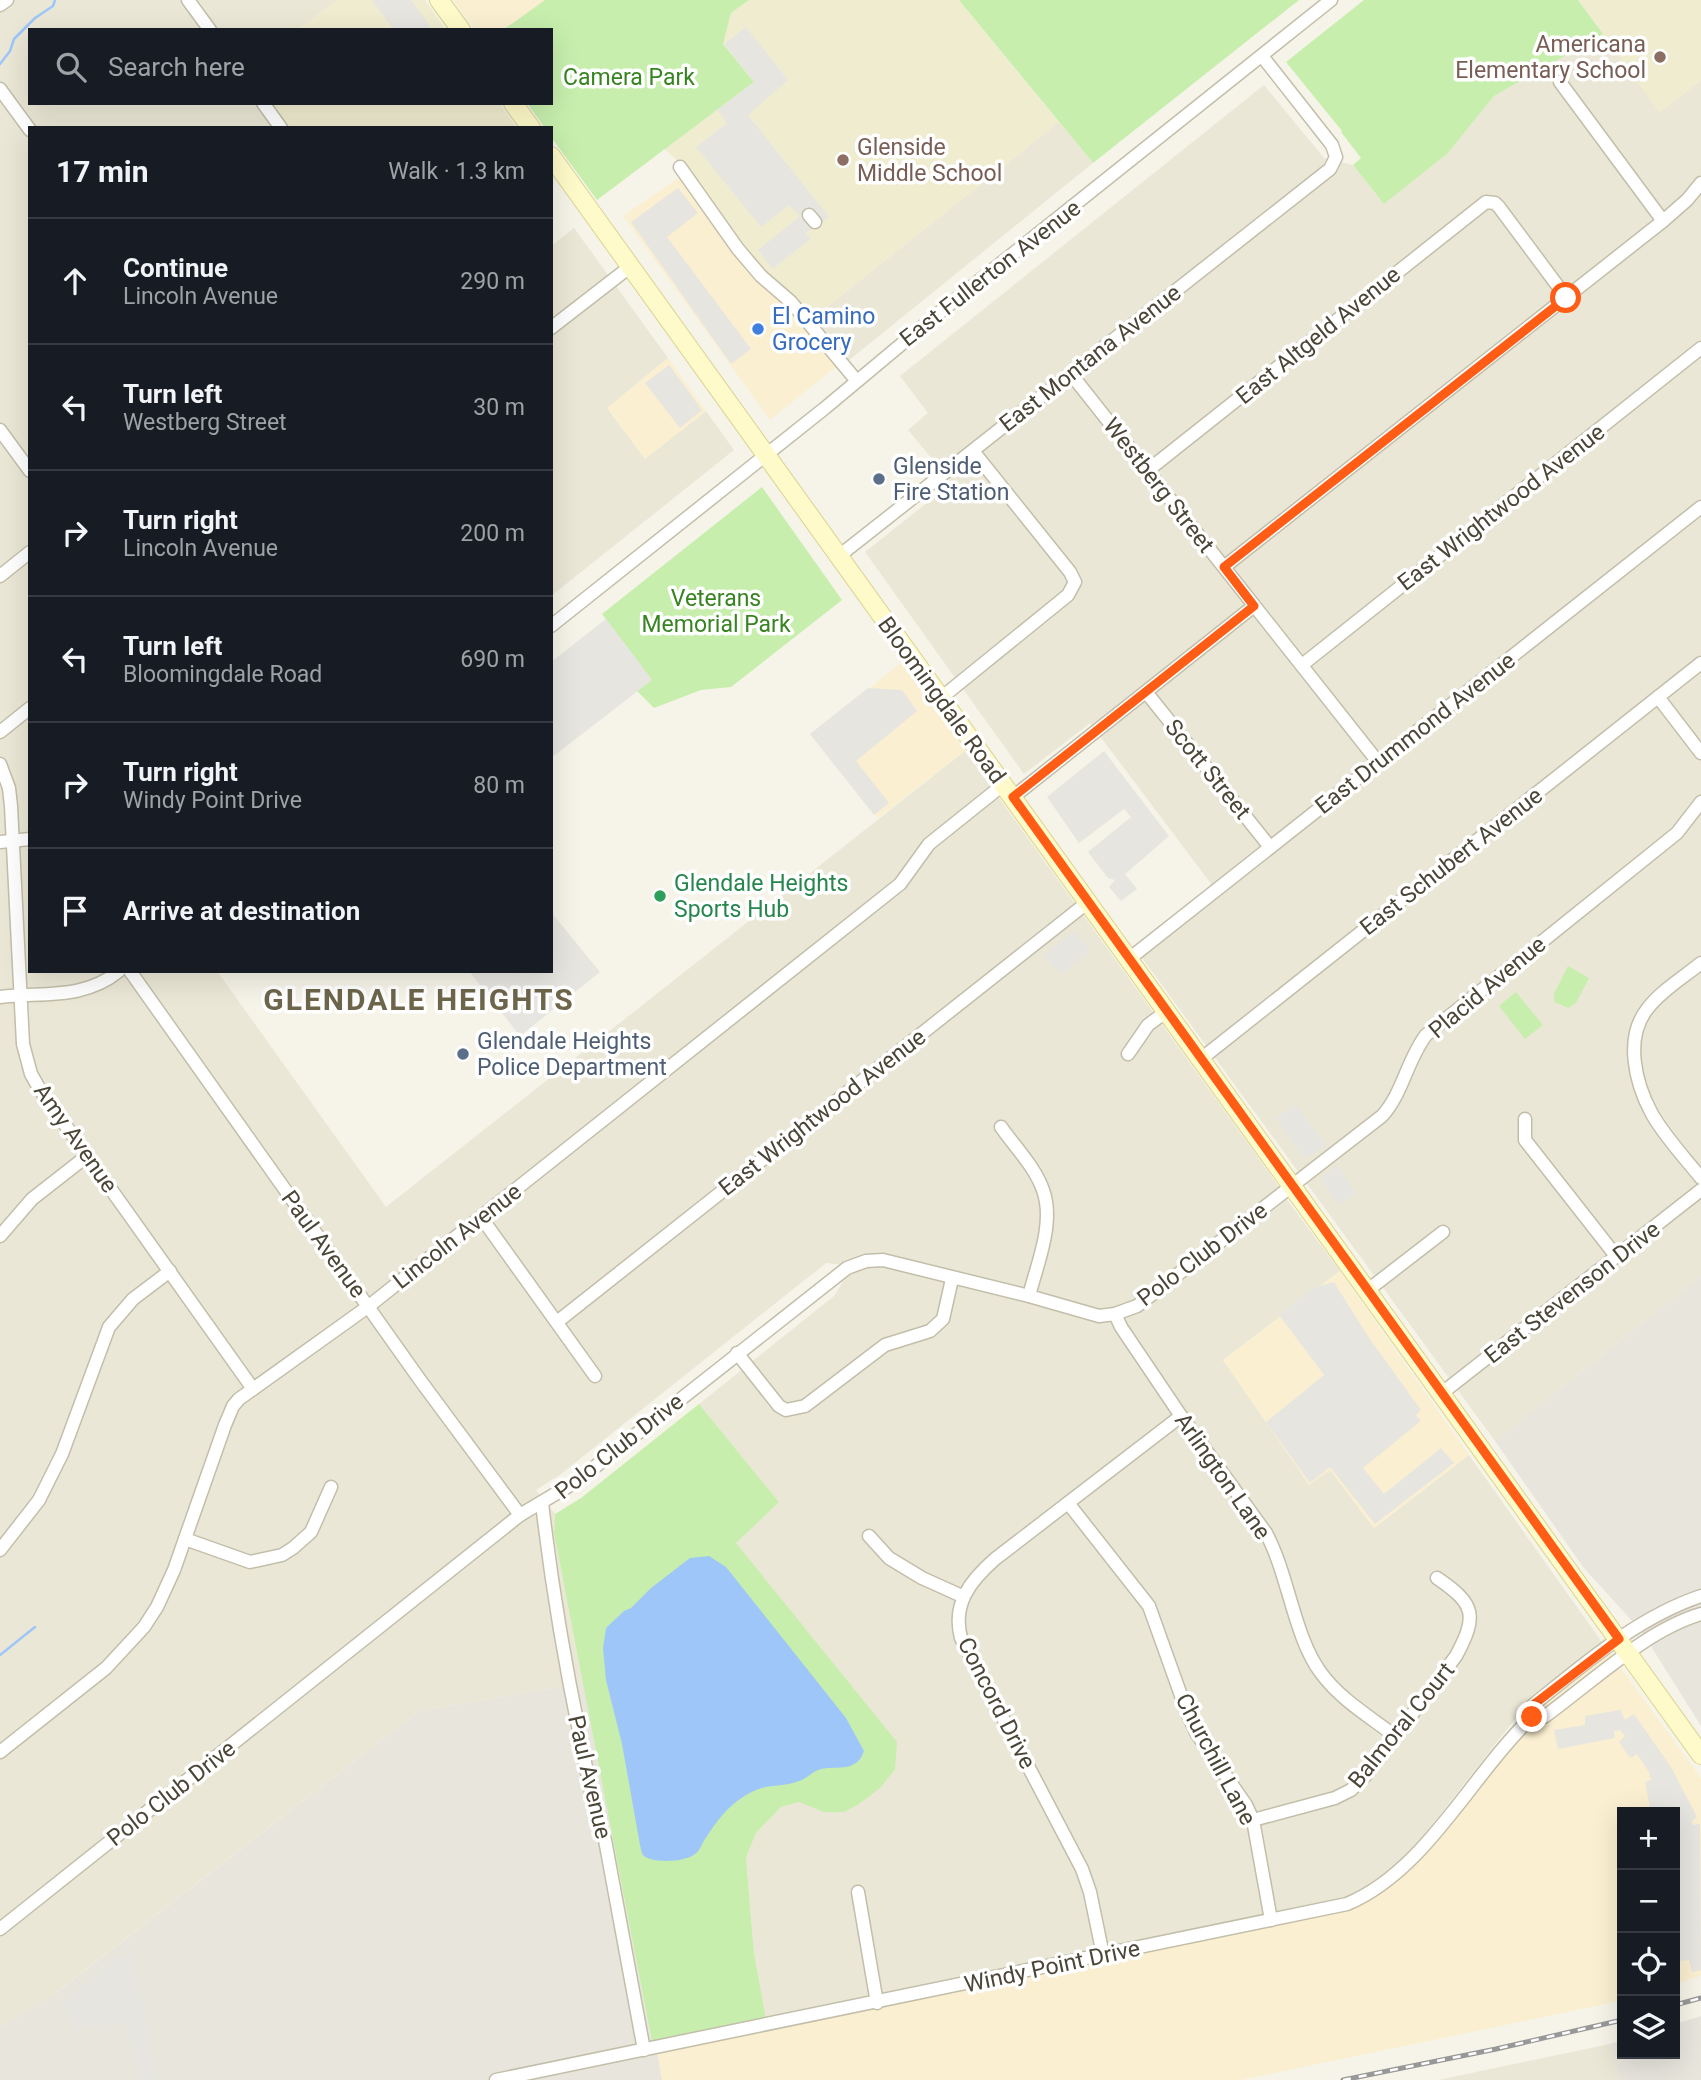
<!DOCTYPE html>
<meta charset="utf-8">
<style>
body{margin:0;font-family:Roboto,sans-serif;background:#242831;color:#f1f3f6}
.controls{position:absolute;right:21px;bottom:21px;display:grid;overflow:hidden;border-radius:0px;box-shadow:0 7px 28px #0002}
.controls button{width:63px;height:63px;display:grid;place-items:center;padding:0;border:0;border-bottom:2px solid #363941;background:#171b24;color:#f1f3f6;font:35px sans-serif}
.stop{position:absolute;width:21px;height:21px;margin:-16px;border:5px solid #ff5c16;border-radius:50%;background:#fff}
.stop.end{background:#ff5c16;border-color:#fff;box-shadow:0 2px 7px #0008}
.list{margin:0;padding:0;list-style:none}
h2{display:flex;justify-content:space-between;align-items:center;height:91px;margin:0;padding:0 28px;font-size:30px}
h2 small{font-size:23px;font-weight:400;color:#9ea1a6}
.list li{display:grid;grid-template-columns:46px 1fr auto;gap:21px;align-items:center;box-sizing:border-box;height:126px;padding:0 28px;border-top:2px solid #363941}
.list b{display:block;font-size:26px;white-space:nowrap}
.list p{margin:0;font-size:23px;white-space:nowrap;color:#9ea1a6}
.list em{font-size:23px;font-style:normal;color:#9ea1a6}
.icon{flex:none;width:38px;height:38px;fill:none;stroke:currentColor;stroke-width:2;stroke-linecap:round;stroke-linejoin:round}
.map{position:relative;flex:none;width:1701px;height:2080px;overflow:hidden}
.search{position:absolute;background:#171b24;box-shadow:0 7px 28px #0002;left:28px;top:28px;width:525px;height:77px;display:flex;align-items:center;gap:18px;box-sizing:border-box;padding:0 24px;border-radius:0px;color:#9ea1a6;font-size:26px}
.panel{position:absolute;background:#171b24;box-shadow:0 7px 28px #0002;left:28px;top:126px;width:525px;height:847px;border-radius:0px}
.map>svg:first-child{display:block}
.residential{fill:#eae7d6}
.commercial{fill:#faefd1}
.industrial{fill:#e8e5dd}
.education{fill:#f0ecd0}
.green{fill:#c7eead}
.parking{fill:#e7e5e0}
.water{fill:#9ec6f9}
.lines{fill:none;stroke-linecap:round;stroke-linejoin:round}
.stream{stroke:#9ec6f9;stroke-width:2.5}
.street-casing{stroke:#c3bea9;stroke-width:15}
.secondary-casing{stroke:#dad393;stroke-width:20}
.street{stroke:#fff;stroke-width:12}
.secondary{stroke:#fffac9;stroke-width:18}
.rail-casing{stroke:#989898;stroke-width:5}
.rail{stroke:#fff;stroke-width:2.5;stroke-dasharray:8;stroke-linecap:butt}
.route{stroke:#ff5c16;stroke-width:9}
.education-dot{fill:#8d6e63;stroke:#fff;stroke-width:2.5}
.shop-dot{fill:#3f7fe0;stroke:#fff;stroke-width:2.5}
.service-dot{fill:#5c6f8a;stroke:#fff;stroke-width:2.5}
.leisure-dot{fill:#2e9e5b;stroke:#fff;stroke-width:2.5}
.labels{text-anchor:middle;stroke-width:7;stroke-linejoin:round;paint-order:stroke}
.education-label{font-size:23px;fill:#785e54;stroke:#fff;text-anchor:end}
.park-label{font-size:23px;fill:#378421;stroke:#fff}
.street-label{font-size:23px;fill:#4a4536;stroke:#fff}
.shop-label{font-size:23px;fill:#366cbe;stroke:#fff;text-anchor:start}
.service-label{font-size:23px;fill:#4e5e75;stroke:#fff;text-anchor:start}
.leisure-label{font-size:23px;fill:#27864d;stroke:#fff;text-anchor:start}
.district-label{font-size:30px;font-weight:bold;letter-spacing:2px;fill:#6e664b;stroke:#fff}
</style>
<div class="map">
<svg width="1701" height="2080" viewBox="0 0 1701 2080">
<rect width="100%" height="100%" fill="#f6f4e8"/>
<g class="residential">
<path d="M13 0H337L297 30H30V103H266L284 128H30V548L0 572V10Z"/>
<path d="M1603 34 1660 112 1701 80V1276L1495 1441 1137 951 1215 889 1090 723 1024 774 865 552 952 483 908 430 928 413 900 376 1264 85 1324 158 1353 165 1384 204 1447 154 1494 96Z"/>
<path d="M1059 122 1093 163 848 361 814 317Z"/>
<path d="M574 228 668 358 607 408 645 459 706 411 734 450 551 596V246Z"/>
<path d="M30 556V971H217L386 1207 965 751 1282 1191 1141 1300 1109 1312 888 1257 846 1265 826 1263 561 1474 536 1490 555 1514 554 1533 583 1683 419 1711 53 1995 0 2027V580Z"/>
<path d="M1285 1197 1340 1271 1223 1360 1310 1484 1330 1469 1374 1528 1469 1455 1604 1645 1526 1705 1399 1867 1346 1902 766 2021 754 1953 746 1856 756 1833 781 1807 799 1802 823 1812 736 1542 779 1502 699 1404 834 1296 849 1272 868 1265 891 1266 1111 1319Z"/>
<path d="M1610 2044 1620 2080H1438Z"/>
</g>
<g class="commercial">
<path d="M453 0H545L503 30H475Z"/>
<path d="M689 171 773 284 838 365 770 420 623 216Z"/>
<path d="M668 358 706 411 645 459 607 408Z"/>
<path d="M902 662 965 751 878 818 812 735Z"/>
<path d="M1340 1271 1469 1455 1374 1528 1330 1470 1309 1485 1223 1360Z"/>
<path d="M1604 1645 1701 1778V1976L1675 1984V1812H1622V2000L1611 2003 1241 2080H662L657 2052 1377 1894 1530 1720 1526 1705Z"/>
</g>
<g class="industrial">
<path d="M1701 1276V1726L1642 1632 1583 1567 1495 1441Z"/>
<path d="M583 1683 652 2042 657 2052 662 2080H0V2027L56 1993 419 1711Z"/>
<path d="M1701 2016V2080H1620L1610 2044 1622 2040V2054H1675V2024Z"/>
</g>
<g class="education">
<path d="M337 0H425L446 30H297Z"/>
<path d="M749 0H959L1059 122 814 317 773 284 689 171 664 149 754 82 723 44 731 13Z"/>
<path d="M1578 0H1701V80L1660 113Z"/>
<path d="M266 103H499L517 128H284Z"/>
</g>
<g class="green">
<path d="M545 0H749L731 13 723 44 754 82 597 200 551 137V128H545L527 103H551V30H503Z"/>
<path d="M959 0H1299L1093 163Z"/>
<path d="M1364 0H1578L1603 34 1494 96 1447 154 1384 204 1353 165 1361 158 1341 132 1342 131 1286 62Z"/>
<path d="M762 487 842 600 731 687 701 690 654 708 637 691 651 679 602 614Z"/>
<path d="M1568 966 1589 978 1576 1003 1568 1008 1554 1002V994Z"/>
<path d="M1516 992 1543 1025 1525 1039 1499 1006Z"/>
<path d="M699 1404 779 1502 736 1543 897 1742 895 1769 880 1788 859 1804 844 1812H823L799 1802 781 1807 756 1833 746 1857 754 1953 767 2025 652 2042 554 1533 555 1514 581 1498Z"/>
</g>
<g class="parking">
<path d="M372 0H411L429 24V30H394Z"/>
<path d="M746 27 788 80 748 115 829 217 806 233 811 239 772 269 758 250 800 216 789 205 761 227 696 147 727 123 717 110 754 82 724 44Z"/>
<path d="M678 188 698 213 667 237 751 349 731 364 631 222Z"/>
<path d="M669 365 702 410 680 428 645 383Z"/>
<path d="M606 619 652 680 551 758V662Z"/>
<path d="M868 688 902 690 917 711 856 761 889 803 874 815 810 734Z"/>
<path d="M1104 751 1169 836 1125 874 1137 889 1121 901 1109 887 1115 880 1108 878 1088 852 1131 817 1124 809 1079 843 1047 797Z"/>
<path d="M551 912 600 972 520 1036 469 971H551Z"/>
<path d="M1074 931 1091 952 1061 975 1044 955Z"/>
<path d="M1296 1104 1326 1146 1305 1159 1276 1118Z"/>
<path d="M1337 1165 1356 1193 1339 1205 1320 1178Z"/>
<path d="M1334 1282 1369 1338 1421 1410 1416 1415 1421 1421 1363 1468 1384 1494 1441 1448 1454 1463 1375 1524 1330 1467 1310 1483 1266 1422 1324 1375 1279 1315 1313 1288Z"/>
<path d="M1620 1710 1625 1720 1634 1714 1671 1767 1697 1817 1692 1821 1693 1825 1700 1824 1701 1970 1692 1972 1689 1960 1679 1961 1675 1939V1812H1651L1645 1782 1651 1780 1649 1772 1637 1754 1630 1758 1619 1742 1625 1736 1620 1730 1614 1731 1615 1738 1558 1749 1554 1730 1585 1725V1716Z"/>
<path d="M132 1954 157 2080H139L128 2021 72 2031 65 1997 72 1995 119 1957Z"/>
</g>
<path class="water" d="M709 1556 726 1567 846 1718 864 1751C856 1775 834 1764 818 1770 811 1773 806 1779 799 1781 778 1789 767 1781 743 1797 727 1807 717 1821 707 1836 703 1841 700 1851 695 1854 686 1862 652 1864 643 1855 641 1852 641 1848 640 1845L622 1744 606 1680 603 1648 606 1628 624 1611 631 1608 651 1588 690 1558Z"/>
<g class="lines">
<g class="stream">
<path d="M0 64 10 51 14 39 35 18 53 6 55 0"/>
<path d="M0 1655 35 1627"/>
</g>
<g class="street-casing">
<g id="street">
<path d="M188 0 210 30"/>
<path d="M0 5 7 0"/>
<path d="M1560 82 1663 221"/>
<path d="M0 89 30 130"/>
<path d="M263 103 281 128"/>
<path d="M680 167 738 249 761 276 791 302 856 380"/>
<path d="M809 215 815 222"/>
<path d="M551 328 631 266"/>
<path d="M1071 374 1378 762"/>
<path d="M0 430 30 471"/>
<path d="M1147 471 1486 202 1495 203 1499 207 1566 297"/>
<path d="M839 556 1330 169 1336 157 1332 145 1262 56"/>
<path d="M1224 567 1663 221 1687 200 1701 183"/>
<path d="M0 576 30 552"/>
<path d="M551 626 825 408 940 312 1331 0"/>
<path d="M1302 665 1701 348"/>
<path d="M1146 692 1270 847"/>
<path d="M1658 697 1701 753"/>
<path d="M941 698 1068 595 1075 582 1070 572 973 451"/>
<path d="M0 732 30 708"/>
<path d="M0 764 9 788 11 806 23 1044 31 1074 39 1088 253 1389"/>
<path d="M1013 797 1254 606"/>
<path d="M0 842 30 839"/>
<path d="M1129 959 1701 507"/>
<path d="M1701 963C1684 977 1662 990 1648 1008 1624 1037 1635 1083 1652 1114 1665 1137 1685 1158 1701 1178"/>
<path d="M130 971 420 1380 520 1515"/>
<path d="M0 997C42 992 84 1000 119 971"/>
<path d="M1128 1054 1148 1025 1167 1011"/>
<path d="M1201 1059 1701 663"/>
<path d="M1525 1119V1140L1616 1256"/>
<path d="M1001 1127C1015 1147 1035 1167 1043 1190 1055 1223 1037 1264 1029 1296"/>
<path d="M481 1217 595 1376"/>
<path d="M0 1236 32 1199 87 1156"/>
<path d="M1368 1290 1443 1232"/>
<path d="M1115 1314 1121 1327 1181 1416 1266 1533C1289 1576 1294 1637 1321 1673 1340 1699 1370 1717 1395 1736"/>
<path d="M557 1322 1088 902"/>
<path d="M737 1353 779 1406 786 1410 805 1406 885 1345 930 1331 943 1319 952 1279"/>
<path d="M1442 1393 1701 1190"/>
<path d="M542 1503C551 1581 564 1659 580 1736 587 1771 592 1806 605 1840L644 2050"/>
<path d="M1068 1503 1149 1606 1188 1715 1197 1734 1246 1805 1253 1820 1271 1920"/>
<path d="M869 1536 889 1558 922 1578 962 1596"/>
<path d="M185 1539 250 1562 282 1555 293 1548 311 1532 331 1487"/>
<path d="M0 1550 39 1500 62 1454 109 1327 133 1299 170 1271"/>
<path d="M1532 1717 1533 1705C1584 1664 1638 1617 1701 1596"/>
<path d="M0 1752 106 1668 144 1627 157 1607 174 1570 225 1425 233 1406 239 1399 369 1306 900 884 929 844 1004 784"/>
<path d="M1253 1820 1335 1798 1351 1790 1367 1774 1456 1656C1478 1615 1475 1604 1437 1578"/>
<path d="M858 1892 877 2003"/>
<path d="M0 1929 520 1515 577 1481 847 1268 866 1261 883 1260 1029 1296 1099 1316 1115 1314 1137 1306 1382 1116C1403 1093 1407 1060 1426 1035L1677 833 1701 802"/>
<path d="M1103 1955 1090 1892 1082 1869 961 1638C952 1604 970 1581 995 1559L1181 1416"/>
<path d="M496 2080 1347 1904C1426 1871 1471 1775 1532 1717H1544C1591 1683 1646 1630 1701 1614"/>
</g>
</g>
<g class="secondary-casing">
<g id="secondary">
<path d="M439 0 461 30"/>
<path d="M513 103 531 128"/>
<path d="M551 156 1701 1755"/>
</g>
</g>
<use href="#street" class="street"/>
<use href="#secondary" class="secondary"/>
<g class="rail-casing">
<g id="rail">
<path d="M1675 2005 1701 1998"/>
<path d="M1343 2080 1496 2049 1622 2020"/>
</g>
</g>
<use href="#rail" class="rail"/>
</g>
<g class="lines">
<path class="route" d="M1532 1717 1533 1705 1619 1639 1013 797 1254 606 1224 567 1566 298"/>
</g>
<g class="education-dot">
<circle cx="1660" cy="57" r="7"/>
<circle cx="843" cy="160" r="7"/>
</g>
<circle class="shop-dot" cx="758" cy="329" r="7"/>
<g class="service-dot">
<circle cx="879" cy="479" r="7"/>
<circle cx="463" cy="1054" r="7"/>
</g>
<circle class="leisure-dot" cx="660" cy="896" r="7"/>
<g class="labels">
<g class="education-label">
<text x="1646" y="52">Americana<tspan x="1646" dy="26">Elementary School</tspan></text>
<text x="857" y="155" text-anchor="start">Glenside<tspan x="857" dy="26">Middle School</tspan></text>
</g>
<g class="park-label">
<text x="629" y="85">Camera Park</text>
<text x="716" y="606">Veterans<tspan x="716" dy="26">Memorial Park</tspan></text>
</g>
<g class="street-label">
<text transform="translate(990 273) rotate(-38)" y="8">East Fullerton Avenue</text>
<text transform="translate(1318 335) rotate(-39)" y="8">East Altgeld Avenue</text>
<text transform="translate(1090 358) rotate(-38)" y="8">East Montana Avenue</text>
<text transform="translate(1159 485) rotate(52)" y="8">Westberg Street</text>
<text transform="translate(1501 507) rotate(-38)" y="8">East Wrightwood Avenue</text>
<text transform="translate(942 700) rotate(54)" y="8">Bloomingdale Road</text>
<text transform="translate(1415 733) rotate(-38)" y="8">East Drummond Avenue</text>
<text transform="translate(1208 769) rotate(51)" y="8">Scott Street</text>
<text transform="translate(1451 861) rotate(-38)" y="8">East Schubert Avenue</text>
<text transform="translate(1487 987) rotate(-40)" y="8">Placid Avenue</text>
<text transform="translate(822 1112) rotate(-38)" y="8">East Wrightwood Avenue</text>
<text transform="translate(76 1138) rotate(55)" y="8">Amy Avenue</text>
<text transform="translate(457 1236) rotate(-38)" y="8">Lincoln Avenue</text>
<text transform="translate(324 1244) rotate(54)" y="8">Paul Avenue</text>
<text transform="translate(1202 1254) rotate(-37)" y="8">Polo Club Drive</text>
<text transform="translate(1572 1292) rotate(-38)" y="8">East Stevenson Drive</text>
<text transform="translate(619 1446) rotate(-38)" y="8">Polo Club Drive</text>
<text transform="translate(1223 1476) rotate(55)" y="8">Arlington Lane</text>
<text transform="translate(997 1703) rotate(63)" y="8">Concord Drive</text>
<text transform="translate(1401 1725) rotate(-51)" y="8">Balmoral Court</text>
<text transform="translate(1216 1759) rotate(62)" y="8">Churchill Lane</text>
<text transform="translate(590 1777) rotate(77)" y="8">Paul Avenue</text>
<text transform="translate(171 1793) rotate(-38)" y="8">Polo Club Drive</text>
<text transform="translate(1052 1966) rotate(-12)" y="8">Windy Point Drive</text>
</g>
<g class="shop-label">
<text x="772" y="324">El Camino<tspan x="772" dy="26">Grocery</tspan></text>
</g>
<g class="service-label">
<text x="893" y="474">Glenside<tspan x="893" dy="26">Fire Station</tspan></text>
<text x="477" y="1049">Glendale Heights<tspan x="477" dy="26">Police Department</tspan></text>
</g>
<g class="leisure-label">
<text x="674" y="891">Glendale Heights<tspan x="674" dy="26">Sports Hub</tspan></text>
</g>
<g class="district-label">
<text x="419" y="1010">GLENDALE HEIGHTS</text>
</g>
</g>
</svg>
<div class="controls">
<button>+</button>
<button>−</button>
<button><svg class="icon" aria-label="locate" viewBox="0 0 24 24"><circle cx="12" cy="12" r="6"/><path d="M12 2v4M12 18v4M2 12h4M18 12h4"/></svg></button>
<button><svg class="icon" aria-label="layers" viewBox="0 0 24 24"><path d="M12 4l9 5-9 5-9-5zM3 14l9 5 9-5"/></svg></button>
</div>
<div class="stop" style="left:1566px;top:298px"></div>
<div class="stop end" style="left:1532px;top:1717px"></div>
<div class="search"><svg class="icon" aria-label="search" viewBox="0 0 24 24"><circle cx="10" cy="10" r="6"/><path d="M15 15l6 6"/></svg>Search here</div>
<section class="panel">
<h2>17 min<small>Walk · 1.3 km</small></h2>
<ul class="list">
<li><svg class="icon" aria-label="ahead" viewBox="0 0 24 24"><path d="M12 20V5M6 11l6-6 6 6"/></svg><div><b>Continue</b><p>Lincoln Avenue</p></div><em>290 m</em></li>
<li><svg class="icon" aria-label="left" viewBox="0 0 24 24"><path d="M17 20v-9H6M10 6l-5 5 5 5"/></svg><div><b>Turn left</b><p>Westberg Street</p></div><em>30 m</em></li>
<li><svg class="icon" aria-label="right" viewBox="0 0 24 24"><path d="M7 20v-9h11M14 6l5 5-5 5"/></svg><div><b>Turn right</b><p>Lincoln Avenue</p></div><em>200 m</em></li>
<li><svg class="icon" aria-label="left" viewBox="0 0 24 24"><path d="M17 20v-9H6M10 6l-5 5 5 5"/></svg><div><b>Turn left</b><p>Bloomingdale Road</p></div><em>690 m</em></li>
<li><svg class="icon" aria-label="right" viewBox="0 0 24 24"><path d="M7 20v-9h11M14 6l5 5-5 5"/></svg><div><b>Turn right</b><p>Windy Point Drive</p></div><em>80 m</em></li>
<li><svg class="icon" aria-label="arrive" viewBox="0 0 24 24"><path d="M6 21V4h12l-3 4 3 4H6"/></svg><div><b>Arrive at destination</b></div></li>
</ul>
</section>
</div>
